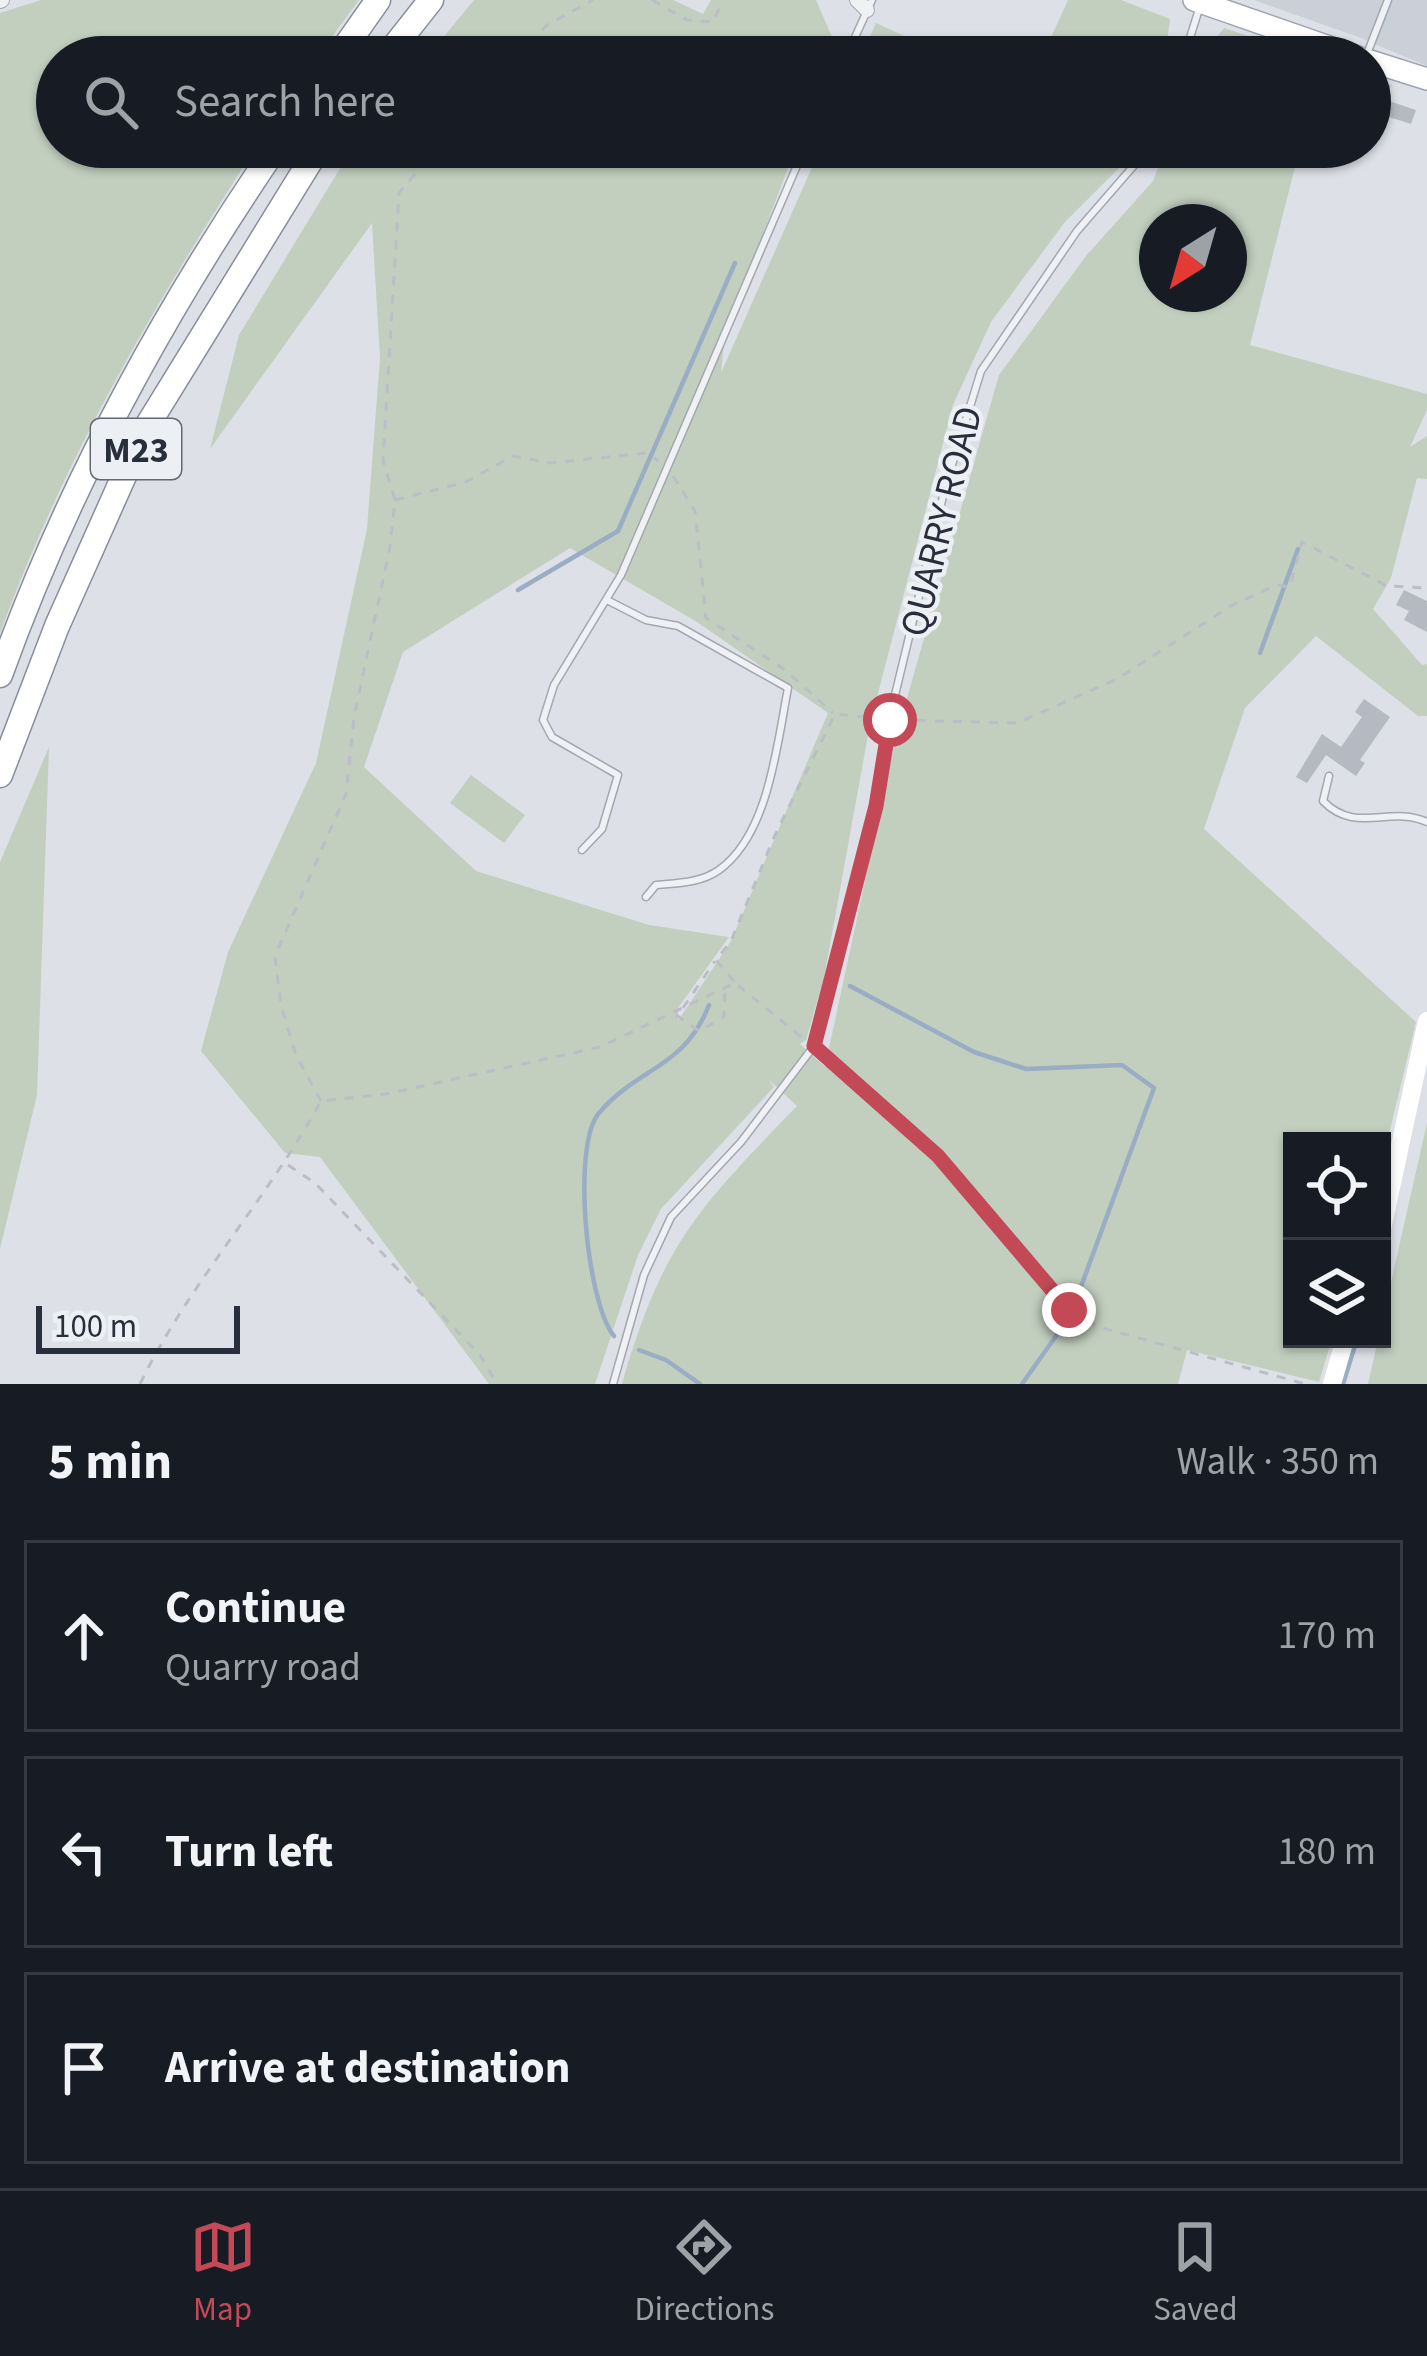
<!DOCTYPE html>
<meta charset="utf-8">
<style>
body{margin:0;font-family:"Source Sans 3",sans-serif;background:#20242c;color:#f1f3f6}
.controls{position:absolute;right:36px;bottom:36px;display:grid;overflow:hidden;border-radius:0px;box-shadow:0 3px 9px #0004}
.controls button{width:108px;height:108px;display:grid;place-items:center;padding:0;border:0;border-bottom:3px solid #363941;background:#171b24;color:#f1f3f6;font:60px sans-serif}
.compass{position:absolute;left:1139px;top:204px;width:108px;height:108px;border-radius:50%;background:#171b24;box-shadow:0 3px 9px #0004;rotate:217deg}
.scale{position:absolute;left:36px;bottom:30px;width:204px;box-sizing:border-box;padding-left:12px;border:6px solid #282e3b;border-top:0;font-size:33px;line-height:42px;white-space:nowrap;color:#282e3b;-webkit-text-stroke:9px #eceff4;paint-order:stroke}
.stop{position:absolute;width:36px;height:36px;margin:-27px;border:9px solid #c44957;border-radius:50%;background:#fff}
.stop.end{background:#c44957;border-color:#fff;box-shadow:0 3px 12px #0008}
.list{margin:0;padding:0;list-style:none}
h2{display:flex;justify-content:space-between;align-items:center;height:156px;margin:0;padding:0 48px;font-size:51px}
h2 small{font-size:39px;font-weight:400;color:#9ea1a6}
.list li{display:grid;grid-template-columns:78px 1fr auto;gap:36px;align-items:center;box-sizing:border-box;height:192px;margin:0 24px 24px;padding:0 24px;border:3px solid #363941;border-radius:0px}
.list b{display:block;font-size:45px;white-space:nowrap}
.list p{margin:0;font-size:39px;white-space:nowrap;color:#9ea1a6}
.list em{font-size:39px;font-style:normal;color:#9ea1a6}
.icon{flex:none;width:66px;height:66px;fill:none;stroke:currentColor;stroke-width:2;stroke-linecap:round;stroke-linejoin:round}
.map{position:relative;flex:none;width:1427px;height:1384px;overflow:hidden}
.search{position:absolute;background:#171b24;box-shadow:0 3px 9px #0004;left:36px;right:36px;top:36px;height:132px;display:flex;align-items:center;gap:30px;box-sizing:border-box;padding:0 42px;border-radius:66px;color:#9ea1a6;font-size:45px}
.sheet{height:804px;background:#171b24}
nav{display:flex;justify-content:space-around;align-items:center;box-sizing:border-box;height:168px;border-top:3px solid #363941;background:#171b24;font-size:33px;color:#9ea1a6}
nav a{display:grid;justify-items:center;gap:6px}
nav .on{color:#c44957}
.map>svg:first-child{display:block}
.built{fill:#cbcfd7}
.green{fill:#c2cfbf;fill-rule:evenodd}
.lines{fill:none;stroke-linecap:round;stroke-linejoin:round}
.stream{stroke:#9aadc4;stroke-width:4.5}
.building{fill:#b5b9c2}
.lane-casing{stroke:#a3a7af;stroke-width:9}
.street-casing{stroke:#a3a7af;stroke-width:16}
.primary-casing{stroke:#9da4b1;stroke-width:24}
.highway-casing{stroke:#868d9c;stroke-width:27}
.path{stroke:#bbbec5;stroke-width:3;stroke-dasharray:9 9;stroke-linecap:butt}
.lane{stroke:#eff1f5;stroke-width:6}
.street{stroke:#eff1f5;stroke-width:14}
.secondary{stroke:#fff;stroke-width:18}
.primary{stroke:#fff;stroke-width:21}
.highway{stroke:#fff;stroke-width:24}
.route{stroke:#c44957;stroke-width:15}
.labels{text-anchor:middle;stroke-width:9;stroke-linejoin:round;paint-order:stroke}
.shield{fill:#eceff4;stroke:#636872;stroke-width:3}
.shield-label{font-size:36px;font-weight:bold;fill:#282e3b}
.street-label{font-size:39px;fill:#282e3b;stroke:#eceff4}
</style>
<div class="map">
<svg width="1427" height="1384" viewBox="0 0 1427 1384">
<rect width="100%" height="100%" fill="#dde0e6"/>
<path class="built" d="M1254 0H1427V66L1358 37Z"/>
<g class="green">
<path d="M41 0H359L317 57H57V147H256C154 305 65 456 0 633V13Z"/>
<path d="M474 0H673L703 14 711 0H816L835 44 830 57H427Z"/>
<path d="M1068 0H1121L1170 19 1165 57H1042Z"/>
<path d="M876 23 950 57H861Z"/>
<path d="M1224 28 1310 57H1201Z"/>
<path d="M353 147H796L725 334 721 373 821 147H1130L1118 169 1064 223 991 322 953 405 870 724 824 978 806 1040 800 1044 825 1067 896 737 999 375 1086 256 1153 181 1166 147H1300L1250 345 1427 394V410L1410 447 1427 436V479L1417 478 1391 578 1373 609 1422 665 1427 664V716H1418L1316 636 1245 708 1204 829 1416 1022 1382 1163V1141H1292V1339H1332L1319 1382 1187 1350 1178 1384H622C662 1244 698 1208 797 1106L768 1079 774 1087 661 1209 638 1255 595 1384H489L320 1157 285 1153 201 1051 228 952 316 763 367 529 380 358 372 223 210 449 239 335ZM1157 222H1229V294H1157ZM570 548 697 622 828 713 731 941 678 1021V1008L729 937 649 925 476 871 364 767 403 652Z"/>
<path d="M49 747 37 1095 0 1249V862Z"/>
<path d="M471 775 525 815 504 843 450 803Z"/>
<path d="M1427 1123V1384H1368Z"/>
</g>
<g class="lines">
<g class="stream">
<path d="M518 590 618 531 735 263"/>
<path d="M1260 653 1298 549"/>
<path d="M850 986 974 1052 1026 1069 1122 1065 1154 1088 1075 1303"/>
<path d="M614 1336C587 1304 571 1146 599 1113 638 1067 684 1069 709 1005"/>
<path d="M639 1350 666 1360 700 1384"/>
<path d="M1022 1384 1068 1319"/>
<path d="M1343 1384 1357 1339"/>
</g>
</g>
<g class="building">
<path d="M1376 80 1391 85 1386 100 1416 110 1411 124 1370 111Z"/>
<path d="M1404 590 1427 601V632L1404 620 1409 611 1396 605Z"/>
<path d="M1364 699 1390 717 1360 760 1365 763 1356 776 1326 755 1307 783 1296 777 1322 734 1341 747 1362 717 1355 712Z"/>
</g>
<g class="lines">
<g class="lane-casing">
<g id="lane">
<path d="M1367 54 1388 0"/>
<path d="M846 57 872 0"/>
<path d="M1184 57 1199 9"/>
<path d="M607 600 646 620 678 626 788 688C777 744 769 834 719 870 701 883 677 883 656 885L646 897"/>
<path d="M1329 776 1323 801C1356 835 1390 805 1427 822"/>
<path d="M582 850 602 829 618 775 552 737 543 720 554 685 621 575 805 147"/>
<path d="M613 1384 644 1275 671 1217 741 1142 814 1046 876 805 895 695 946 484 981 371 1077 231 1150 147"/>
</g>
</g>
<g class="street-casing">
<g id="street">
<path d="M857 0 867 10"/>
<path d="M0 1 2 0"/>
</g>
</g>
<g class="primary-casing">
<g id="primary">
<path d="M1194 0 1358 57"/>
<path d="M1370 61 1427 79"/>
</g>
</g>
<g class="highway-casing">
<g id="highway">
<path d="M338 57 378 0"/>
<path d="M386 57 431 0"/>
<path d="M0 675C67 488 164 311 276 147"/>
<path d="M0 775 57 626 144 431 319 147"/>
</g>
</g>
<g class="path">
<path d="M652 0 687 20 713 22 723 0"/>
<path d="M518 57 547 25 593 0"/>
<path d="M673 476 695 511 706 618 785 670 833 713"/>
<path d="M395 500 466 482 513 456 550 463 646 453 659 461"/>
<path d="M899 720 1017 723 1117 679 1234 604 1277 585 1290 587 1302 542 1387 586 1427 588"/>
<path d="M734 981 716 960 731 941 775 835 835 714 884 719"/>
<path d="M683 1008 715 961"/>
<path d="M676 1015 699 1031 724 1017 725 990"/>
<path d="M822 1053 937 1157 1069 1310 1099 1327 1305 1384"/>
<path d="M321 1101 296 1055 281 1006 275 956 346 794 354 717 390 547 395 500 383 460 399 193 438 147"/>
<path d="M288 1165 315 1183 480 1355 497 1384"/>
<path d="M140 1384C189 1283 267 1200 321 1101L386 1094 600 1047 735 983 805 1040"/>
</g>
<use href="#lane" class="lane"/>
<use href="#street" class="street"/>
<g class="secondary">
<path d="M1382 1229 1427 1021"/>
<path d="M1332 1384 1345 1339"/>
</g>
<use href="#primary" class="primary"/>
<use href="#highway" class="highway"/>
</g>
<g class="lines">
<path class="route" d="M890 720 876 806 814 1046 938 1156 1069 1310"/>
</g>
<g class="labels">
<rect class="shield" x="91" y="419" width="90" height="60" rx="9"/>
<g class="shield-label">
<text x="136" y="462">M23</text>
</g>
<g class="street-label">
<text transform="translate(940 521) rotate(-76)" y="14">QUARRY ROAD</text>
</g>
</g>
</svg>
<div class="controls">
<button><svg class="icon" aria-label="locate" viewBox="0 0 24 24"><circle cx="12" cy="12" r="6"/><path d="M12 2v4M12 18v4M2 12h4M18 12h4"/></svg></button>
<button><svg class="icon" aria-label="layers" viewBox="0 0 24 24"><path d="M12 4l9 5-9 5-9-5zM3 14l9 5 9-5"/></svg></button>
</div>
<svg class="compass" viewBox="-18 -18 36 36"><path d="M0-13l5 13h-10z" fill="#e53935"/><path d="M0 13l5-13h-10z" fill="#9ea1a6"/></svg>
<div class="scale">100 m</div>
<div class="stop" style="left:890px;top:720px"></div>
<div class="stop end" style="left:1069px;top:1310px"></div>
<div class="search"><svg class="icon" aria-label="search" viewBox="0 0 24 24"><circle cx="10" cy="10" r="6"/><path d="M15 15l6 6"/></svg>Search here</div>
</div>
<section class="sheet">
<h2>5 min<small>Walk · 350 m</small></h2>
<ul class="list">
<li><svg class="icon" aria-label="ahead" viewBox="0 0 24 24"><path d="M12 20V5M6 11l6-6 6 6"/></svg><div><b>Continue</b><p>Quarry road</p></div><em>170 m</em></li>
<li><svg class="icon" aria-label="left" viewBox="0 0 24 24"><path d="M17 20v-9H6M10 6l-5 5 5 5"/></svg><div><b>Turn left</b></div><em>180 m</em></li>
<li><svg class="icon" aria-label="arrive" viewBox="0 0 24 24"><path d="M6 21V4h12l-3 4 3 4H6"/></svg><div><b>Arrive at destination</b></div></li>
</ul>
</section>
<nav>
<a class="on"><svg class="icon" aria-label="map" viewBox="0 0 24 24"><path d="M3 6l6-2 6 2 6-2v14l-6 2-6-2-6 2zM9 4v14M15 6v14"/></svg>Map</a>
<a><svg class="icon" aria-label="directions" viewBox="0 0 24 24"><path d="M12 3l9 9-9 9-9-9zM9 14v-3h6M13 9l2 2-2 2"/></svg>Directions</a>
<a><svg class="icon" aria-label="saved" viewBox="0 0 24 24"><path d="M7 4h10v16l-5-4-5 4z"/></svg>Saved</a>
</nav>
